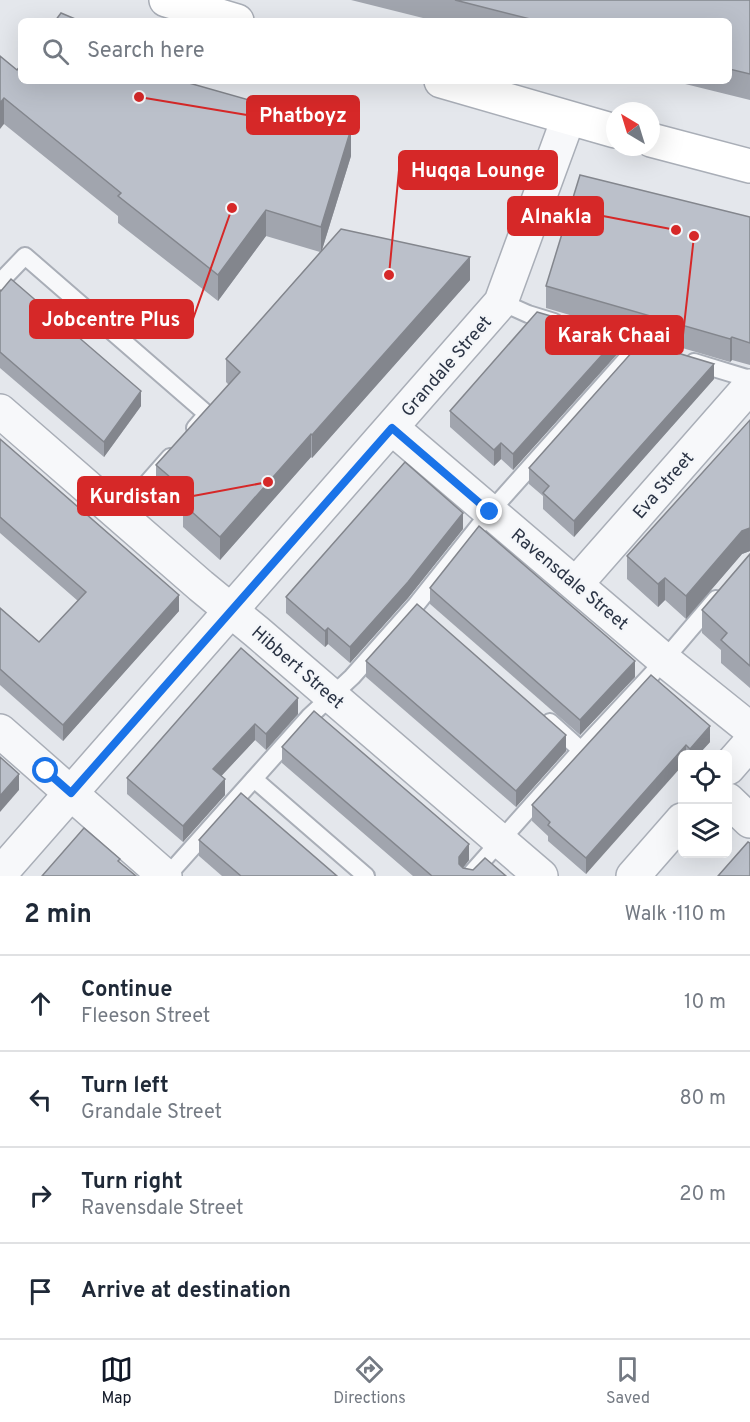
<!DOCTYPE html>
<meta charset="utf-8">
<style>
body{margin:0;font-family:Overpass,sans-serif;background:#f2f2f3;color:#1f2937}
.controls{position:absolute;right:18px;bottom:18px;display:grid;overflow:hidden;border-radius:9px;box-shadow:0 6px 24px #0002}
.controls button{width:54px;height:54px;display:grid;place-items:center;padding:0;border:0;border-bottom:2px solid #e0e1e3;background:#fff;color:#1f2937;font:30px sans-serif}
.compass{position:absolute;left:606px;top:102px;width:54px;height:54px;border-radius:50%;background:#fff;box-shadow:0 6px 24px #0002;rotate:322deg}
.stop{position:absolute;width:18px;height:18px;margin:-14px;border:4px solid #1a73e8;border-radius:50%;background:#fff}
.stop.end{background:#1a73e8;border-color:#fff;box-shadow:0 2px 6px #0008}
.list{margin:0;padding:0;list-style:none}
h2{display:flex;justify-content:space-between;align-items:center;height:78px;margin:0;padding:0 24px;font-size:26px}
h2 small{font-size:20px;font-weight:400;color:#747a83}
.list li{display:grid;grid-template-columns:39px 1fr auto;gap:18px;align-items:center;box-sizing:border-box;height:96px;padding:0 24px;border-top:2px solid #e0e1e3}
.list b{display:block;font-size:22px;white-space:nowrap}
.list p{margin:0;font-size:20px;white-space:nowrap;color:#747a83}
.list em{font-size:20px;font-style:normal;color:#747a83}
.icon{flex:none;width:33px;height:33px;fill:none;stroke:currentColor;stroke-width:2;stroke-linecap:round;stroke-linejoin:round}
.map{position:relative;flex:none;width:750px;height:876px;overflow:hidden}
.search{position:absolute;background:#fff;box-shadow:0 6px 24px #0002;left:18px;right:18px;top:18px;height:66px;display:flex;align-items:center;gap:15px;box-sizing:border-box;padding:0 21px;border-radius:9px;color:#747a83;font-size:22px}
.sheet{height:462px;background:#fff}
nav{display:flex;justify-content:space-around;align-items:center;box-sizing:border-box;height:84px;border-top:2px solid #e0e1e3;background:#fff;font-size:16px;color:#747a83}
nav a{display:grid;justify-items:center;gap:3px}
nav .on{color:#111827}
.map>svg:first-child{display:block}
.lines{fill:none;stroke-linecap:round;stroke-linejoin:round}
.service-casing{stroke:#a9aeb7;stroke-width:20}
.minor-casing{stroke:#a9aeb7;stroke-width:36}
.secondary-casing{stroke:#a9aeb7;stroke-width:36}
.service{stroke:#f7f8fa;stroke-width:16}
.minor{stroke:#f7f8fa;stroke-width:33}
.secondary{stroke:#fff;stroke-width:33}
.wall{fill:#a1a5ae}
.shaded-wall{fill:#83868d}
.building{fill:#bbc0ca;stroke:#83868d;stroke-width:1.5}
.route{stroke:#1a73e8;stroke-width:8}
.labels{text-anchor:middle;stroke-width:4.5;stroke-linejoin:round;paint-order:stroke}
.street-label{font-size:18px;fill:#2b3445;stroke:#f4f6f9}
.leader{fill:none;stroke:#d62828;stroke-width:2}
.callout-dot{fill:#d62828;stroke:#f4f6f9;stroke-width:2}
.callout{fill:#d62828;stroke:#d62828;stroke-width:2}
.callout-label{font-size:20px;text-anchor:middle;font-weight:bold;fill:#fff}
</style>
<div class="map">
<svg width="750" height="876" viewBox="0 0 750 876">
<rect width="100%" height="100%" fill="#e4e7ec"/>
<g class="lines">
<g class="service-casing">
<g id="service">
<path d="M0 282 25 256 207 414 195 428"/>
<path d="M501 302 528 314 554 322"/>
<path d="M694 362 750 379"/>
<path d="M119 515 170 457"/>
<path d="M550 722 581 750"/>
<path d="M254 779 366 876"/>
<path d="M167 876 310 716 352 677 416 605 490 512 639 345"/>
<path d="M469 876 581 750 652 674 716 599"/>
</g>
</g>
<g class="minor-casing">
<g id="minor">
<path d="M0 411 201 586 257 632 541 876"/>
<path d="M392 428 663 659 750 729"/>
<path d="M576 584 750 386"/>
<path d="M0 731 165 876"/>
<path d="M728 768 750 743"/>
<path d="M728 800 750 821"/>
<path d="M0 874 501 302 568 119"/>
<path d="M633 876 682 820"/>
</g>
</g>
<g class="secondary-casing">
<g id="secondary">
<path d="M166 0 237 21"/>
<path d="M441 81 615 131"/>
<path d="M651 140 750 166"/>
</g>
</g>
<use href="#service" class="service"/>
<use href="#minor" class="minor"/>
<use href="#secondary" class="secondary"/>
</g>
<g class="wall">
<path d="M351 0H750V100L673 81H729V21H435Z"/>
<path d="M0 56 17 70 351 156 322 250 470 280 312 458 311 457 220 560 183 527V511L156 488V465L229 385 226 382V359L320 252 266 236 218 301 118 223V216L4 124Z"/>
<path d="M750 217V365L732 360 730 362 546 308V286Z"/>
<path d="M0 290 141 406 104 457 0 368Z"/>
<path d="M619 352 513 470 501 459 494 466 450 427V411Z"/>
<path d="M714 379 574 537 543 509V496L529 484V468Z"/>
<path d="M750 420V551L742 554 686 619 665 600 658 607 627 579V556Z"/>
<path d="M0 439 179 611 63 741 0 685V608L39 642 78 601 0 533Z"/>
<path d="M463 529 408 598 350 663 328 644 325 647 286 613V597Z"/>
<path d="M750 554V688L721 663V650L702 633V610Z"/>
<path d="M430 588 635 677 580 735 430 604Z"/>
<path d="M241 648 298 714 266 750 255 740 221 776 225 795 183 842 127 794V778Z"/>
<path d="M366 661 566 751 516 807 366 677Z"/>
<path d="M651 675 710 742 699 754H682L586 874 548 841V836L532 821V805Z"/>
<path d="M282 747 469 860 463 868 506 876H413L282 763Z"/>
<path d="M199 840 337 876H222L199 856Z"/>
</g>
<g class="shaded-wall">
<path d="M4 98V124L0 129V103Z"/>
<path d="M351 129V156L321 253V227Z"/>
<path d="M266 210V236L218 301V275Z"/>
<path d="M470 257V280L312 458V435Z"/>
<path d="M619 336V352L513 470V454Z"/>
<path d="M732 337V360L730 362V339Z"/>
<path d="M714 364V379L574 537V521Z"/>
<path d="M141 391V406L104 457V442Z"/>
<path d="M311 434V457L220 560V537Z"/>
<path d="M501 443V459L494 466V450Z"/>
<path d="M463 513V529L408 598 350 663V647Z"/>
<path d="M750 528V551L742 554 686 619V596L742 531Z"/>
<path d="M665 578V600L658 607V584Z"/>
<path d="M179 595V611L63 741V725Z"/>
<path d="M328 628V644L325 647V631Z"/>
<path d="M635 661V677L580 735V720Z"/>
<path d="M298 698V714L266 750V734Z"/>
<path d="M255 724V740L213 785V769Z"/>
<path d="M710 726V742L699 754H690V749Z"/>
<path d="M566 735V751L516 807V791Z"/>
<path d="M686 745V754H682V766L586 874V858Z"/>
<path d="M19 774V790L0 812V796Z"/>
<path d="M225 779V795L183 842V826Z"/>
<path d="M469 844V860L459 873V857Z"/>
</g>
<g class="building">
<path d="M455 0H750V74L729 69V21H538Z"/>
<path d="M61 13 80 21H55Z"/>
<path d="M0 56 17 70 21 65V81H182L351 129 321 227 266 210 218 275 118 196 121 193 4 98 0 103Z"/>
<path d="M580 175 750 217V343L732 337 730 339 546 286Z"/>
<path d="M341 229 470 257 312 435 311 434 220 537 183 504 191 495 156 465 240 372 226 359Z"/>
<path d="M11 279 141 391 104 442 0 352V290L1 291Z"/>
<path d="M537 312 619 336 513 454 501 443 494 450 450 411Z"/>
<path d="M641 342 714 364 574 521 543 493 549 486 529 468Z"/>
<path d="M750 420V528L742 531 686 596 665 578 658 584 627 556Z"/>
<path d="M0 439 179 595 63 725 0 669V608L39 642 86 592 0 517Z"/>
<path d="M405 462 463 513 408 582 350 647 328 628 325 631 286 597Z"/>
<path d="M479 526 635 661 580 720 430 588Z"/>
<path d="M750 554V666L721 640 727 633 702 610Z"/>
<path d="M417 604 566 735 516 791 366 661Z"/>
<path d="M241 648 298 698 266 734 255 724 213 769 225 779 183 826 127 778Z"/>
<path d="M651 675 710 726 690 749 686 745 586 858 548 825 550 822 532 805Z"/>
<path d="M314 711 469 844 459 857V864L463 868 473 870 485 858 506 876H432L282 747Z"/>
<path d="M0 757 19 774 0 796Z"/>
<path d="M241 793 337 876H241L199 840Z"/>
<path d="M84 828 120 859 118 861 136 876H42Z"/>
<path d="M748 842 750 843V876H718Z"/>
</g>
<g class="lines">
<path class="route" d="M46 771 71 793 392 428 490 512"/>
</g>
<g class="labels">
<g class="street-label">
<text transform="translate(446 366) rotate(-49)" y="6">Grandale Street</text>
<text transform="translate(663 485) rotate(-49)" y="6">Eva Street</text>
<text transform="translate(570 579) rotate(40)" y="6">Ravensdale Street</text>
<text transform="translate(298 667) rotate(41)" y="6">Hibbert Street</text>
</g>
</g>
<path class="leader" d="M139 97L247 115M389 275L399 170M676 230L603 216M232 208L193 319M694 236L683 335M268 482L193 496"/>
<g class="callout-dot">
<circle cx="139" cy="97" r="6"/>
<circle cx="389" cy="275" r="6"/>
<circle cx="676" cy="230" r="6"/>
<circle cx="232" cy="208" r="6"/>
<circle cx="694" cy="236" r="6"/>
<circle cx="268" cy="482" r="6"/>
</g>
<g class="callout">
<rect x="247" y="96" width="112" height="38" rx="6"/>
<rect x="399" y="151" width="158" height="38" rx="6"/>
<rect x="508" y="197" width="95" height="38" rx="6"/>
<rect x="30" y="300" width="163" height="38" rx="6"/>
<rect x="546" y="316" width="137" height="38" rx="6"/>
<rect x="78" y="477" width="115" height="38" rx="6"/>
</g>
<g class="callout-label">
<text x="303" y="122">Phatboyz</text>
<text x="478" y="177">Huqqa Lounge</text>
<text x="556" y="223">Alnakla</text>
<text x="111" y="326">Jobcentre Plus</text>
<text x="614" y="342">Karak Chaai</text>
<text x="135" y="503">Kurdistan</text>
</g>
</svg>
<div class="controls">
<button><svg class="icon" aria-label="locate" viewBox="0 0 24 24"><circle cx="12" cy="12" r="6"/><path d="M12 2v4M12 18v4M2 12h4M18 12h4"/></svg></button>
<button><svg class="icon" aria-label="layers" viewBox="0 0 24 24"><path d="M12 4l9 5-9 5-9-5zM3 14l9 5 9-5"/></svg></button>
</div>
<svg class="compass" viewBox="-18 -18 36 36"><path d="M0-13l5 13h-10z" fill="#e53935"/><path d="M0 13l5-13h-10z" fill="#747a83"/></svg>
<div class="stop" style="left:46px;top:771px"></div>
<div class="stop end" style="left:490px;top:512px"></div>
<div class="search"><svg class="icon" aria-label="search" viewBox="0 0 24 24"><circle cx="10" cy="10" r="6"/><path d="M15 15l6 6"/></svg>Search here</div>
</div>
<section class="sheet">
<h2>2 min<small>Walk · 110 m</small></h2>
<ul class="list">
<li><svg class="icon" aria-label="ahead" viewBox="0 0 24 24"><path d="M12 20V5M6 11l6-6 6 6"/></svg><div><b>Continue</b><p>Fleeson Street</p></div><em>10 m</em></li>
<li><svg class="icon" aria-label="left" viewBox="0 0 24 24"><path d="M17 20v-9H6M10 6l-5 5 5 5"/></svg><div><b>Turn left</b><p>Grandale Street</p></div><em>80 m</em></li>
<li><svg class="icon" aria-label="right" viewBox="0 0 24 24"><path d="M7 20v-9h11M14 6l5 5-5 5"/></svg><div><b>Turn right</b><p>Ravensdale Street</p></div><em>20 m</em></li>
<li><svg class="icon" aria-label="arrive" viewBox="0 0 24 24"><path d="M6 21V4h12l-3 4 3 4H6"/></svg><div><b>Arrive at destination</b></div></li>
</ul>
</section>
<nav>
<a class="on"><svg class="icon" aria-label="map" viewBox="0 0 24 24"><path d="M3 6l6-2 6 2 6-2v14l-6 2-6-2-6 2zM9 4v14M15 6v14"/></svg>Map</a>
<a><svg class="icon" aria-label="directions" viewBox="0 0 24 24"><path d="M12 3l9 9-9 9-9-9zM9 14v-3h6M13 9l2 2-2 2"/></svg>Directions</a>
<a><svg class="icon" aria-label="saved" viewBox="0 0 24 24"><path d="M7 4h10v16l-5-4-5 4z"/></svg>Saved</a>
</nav>
